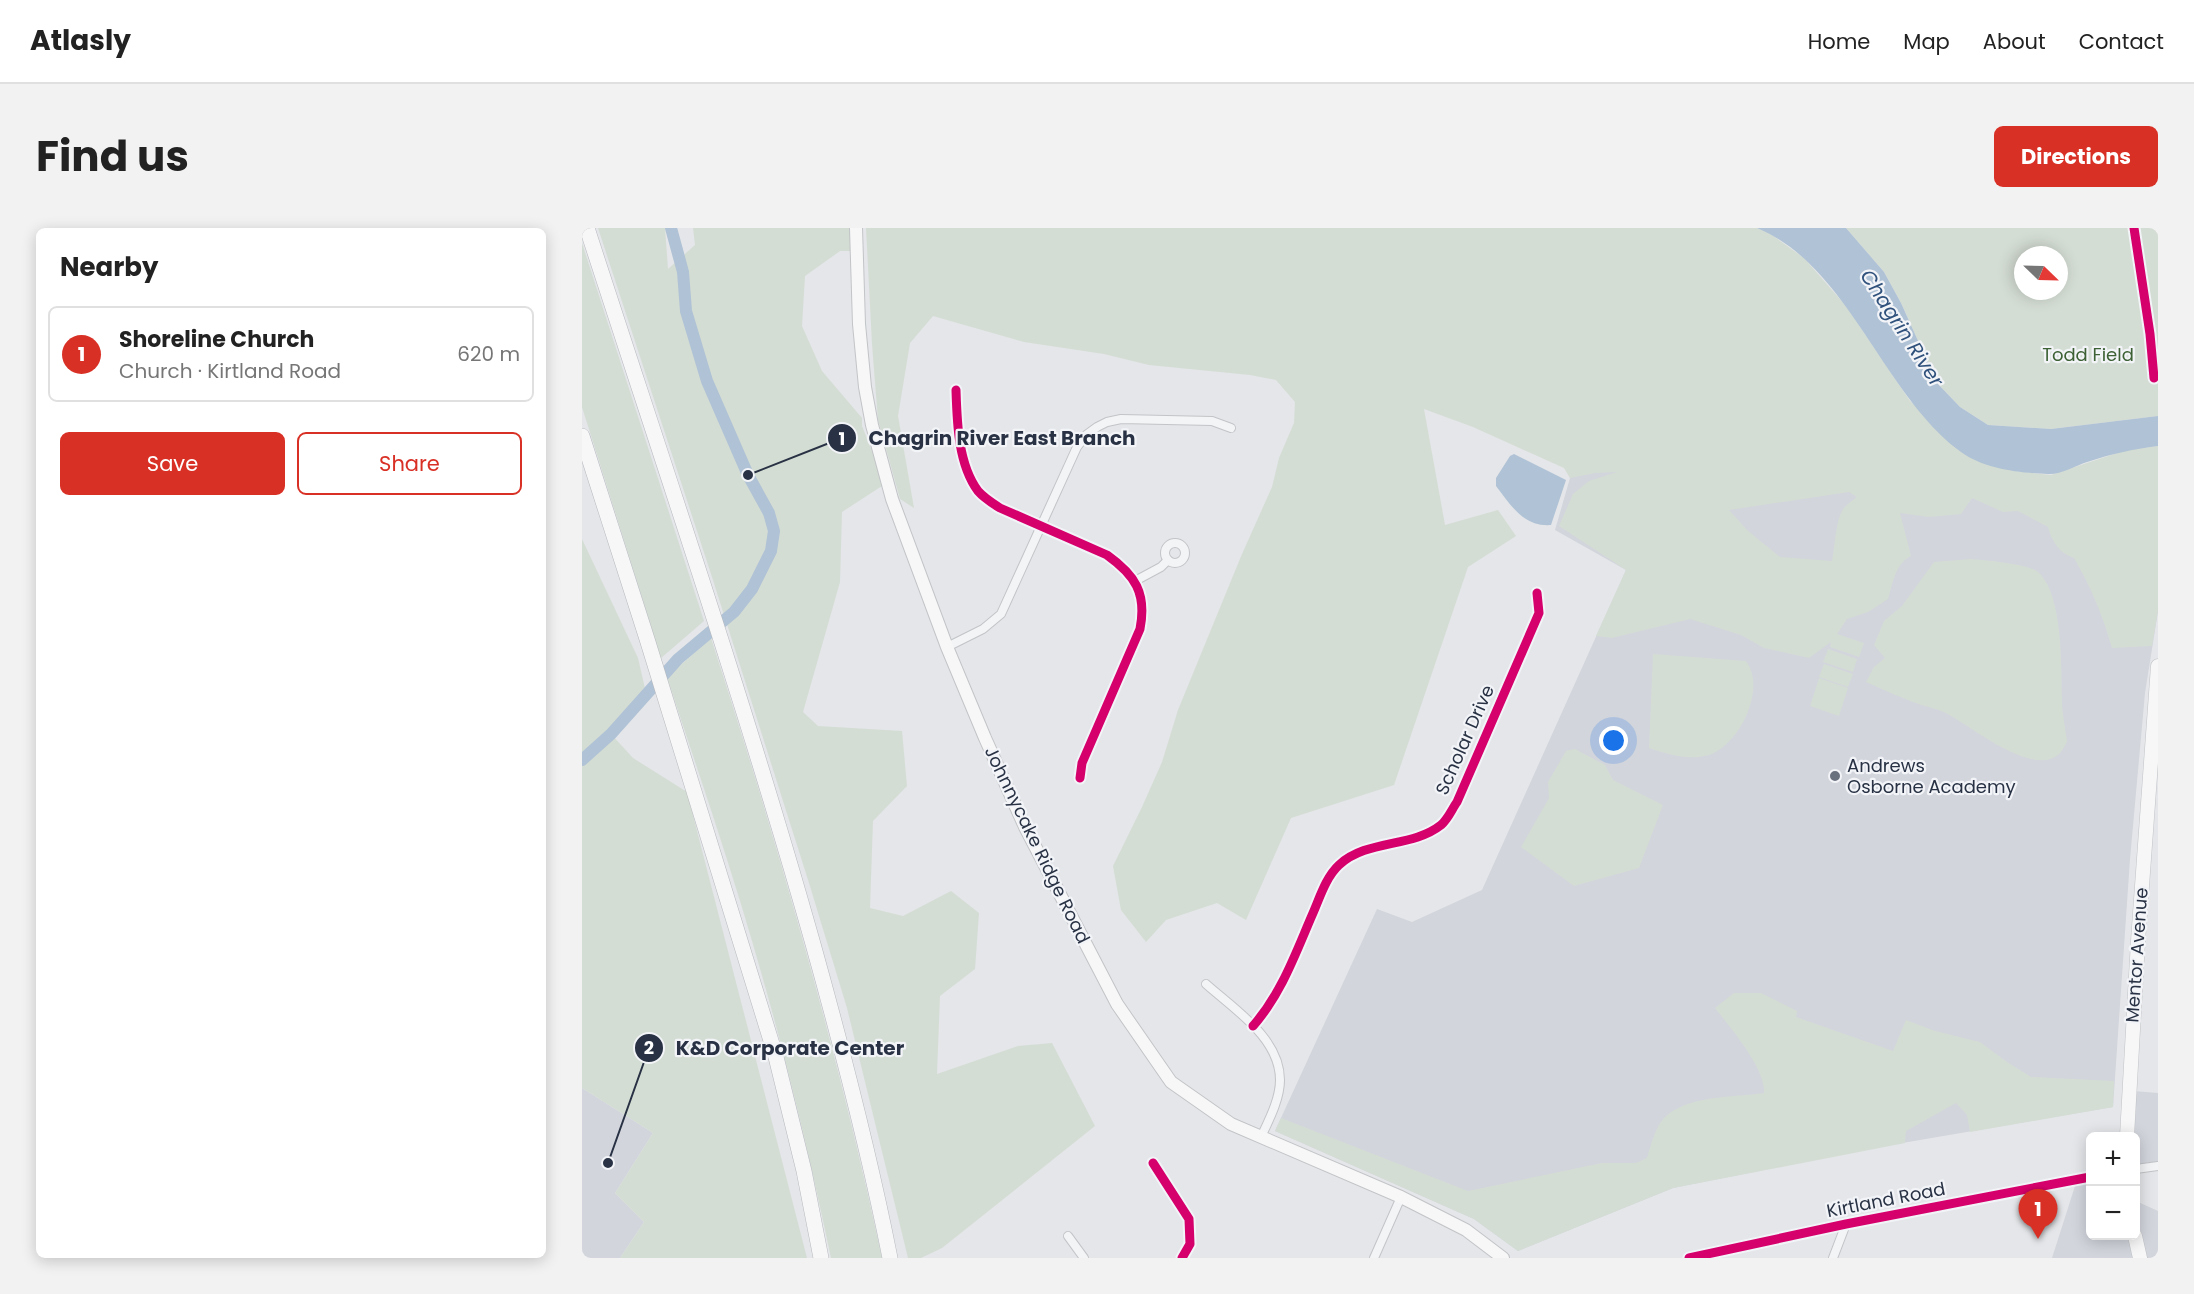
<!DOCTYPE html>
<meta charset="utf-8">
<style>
body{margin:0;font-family:Poppins,sans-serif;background:#f2f2f2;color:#222}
.controls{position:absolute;right:18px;bottom:18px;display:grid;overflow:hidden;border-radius:9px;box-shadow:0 3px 15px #0003}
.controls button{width:54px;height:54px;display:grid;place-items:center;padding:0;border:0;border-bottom:2px solid #e0e0e0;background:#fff;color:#222;font:30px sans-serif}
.compass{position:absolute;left:1432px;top:18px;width:54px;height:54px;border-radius:50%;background:#fff;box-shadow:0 3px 15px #0003;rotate:113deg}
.you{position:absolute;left:1032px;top:513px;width:21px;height:21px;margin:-15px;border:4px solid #fff;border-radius:50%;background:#1a73e8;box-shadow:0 0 0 9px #1a73e833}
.badge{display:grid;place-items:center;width:39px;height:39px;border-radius:50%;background:#d93025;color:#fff;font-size:20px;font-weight:700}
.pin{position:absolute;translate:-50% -50px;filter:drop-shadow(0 2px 3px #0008)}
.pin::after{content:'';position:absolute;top:32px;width:21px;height:18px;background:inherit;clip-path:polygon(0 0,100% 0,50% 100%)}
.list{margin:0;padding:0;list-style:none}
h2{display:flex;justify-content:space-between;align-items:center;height:78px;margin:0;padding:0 24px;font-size:26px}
h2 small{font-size:20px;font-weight:400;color:#767676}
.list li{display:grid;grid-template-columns:39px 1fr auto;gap:18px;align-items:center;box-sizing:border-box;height:96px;margin:0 12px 12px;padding:0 12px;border:2px solid #e0e0e0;border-radius:9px}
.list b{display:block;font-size:22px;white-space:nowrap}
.list p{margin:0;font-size:20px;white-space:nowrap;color:#767676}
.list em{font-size:20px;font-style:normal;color:#767676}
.actions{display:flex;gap:12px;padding:18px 24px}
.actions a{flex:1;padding:14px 0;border:2px solid #d93025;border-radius:9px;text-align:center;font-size:21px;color:#d93025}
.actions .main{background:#d93025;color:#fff}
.map{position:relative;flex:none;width:1576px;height:1030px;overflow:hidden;border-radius:9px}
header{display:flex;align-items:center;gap:36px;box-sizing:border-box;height:84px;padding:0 30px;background:#fff;border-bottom:2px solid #e0e0e0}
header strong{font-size:28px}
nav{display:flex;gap:33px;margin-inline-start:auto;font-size:21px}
.intro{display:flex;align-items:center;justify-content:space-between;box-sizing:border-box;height:144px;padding:0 36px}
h1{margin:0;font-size:42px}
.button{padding:15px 27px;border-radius:9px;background:#d93025;color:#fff;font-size:21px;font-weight:700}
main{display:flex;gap:36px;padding:0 36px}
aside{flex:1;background:#fff;border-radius:9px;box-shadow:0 3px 15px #0003}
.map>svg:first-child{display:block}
.built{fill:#d2d5dc}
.green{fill:#d4ddd4;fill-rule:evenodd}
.water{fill:#b0c2d5}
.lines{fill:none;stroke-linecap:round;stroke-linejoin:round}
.river{stroke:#b0c2d5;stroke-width:12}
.street-casing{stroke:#c2c4c7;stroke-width:10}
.secondary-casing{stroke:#c2c4c7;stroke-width:14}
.primary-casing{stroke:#c0c3c7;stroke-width:15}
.highway-casing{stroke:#b6b9be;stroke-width:16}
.street{stroke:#f3f4f6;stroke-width:8}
.secondary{stroke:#f7f7f7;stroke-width:12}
.primary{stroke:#f7f7f7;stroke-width:14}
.highway{stroke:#f7f7f7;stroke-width:15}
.cycleway-casing{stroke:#f2f4f8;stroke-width:13}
.cycleway{stroke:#d6006c;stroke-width:9}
.poi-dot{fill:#6a717e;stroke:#f2f4f8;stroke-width:2}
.labels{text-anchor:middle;stroke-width:4.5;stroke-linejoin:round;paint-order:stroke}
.park-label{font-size:18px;fill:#3d6135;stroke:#f2f4f8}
.street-label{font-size:18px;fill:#283244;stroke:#f2f4f8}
.poi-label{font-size:18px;fill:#283244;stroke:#f2f4f8;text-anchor:start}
.water-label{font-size:20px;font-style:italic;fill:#2f517c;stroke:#f2f4f8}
.leader{fill:none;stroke:#283244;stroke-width:2}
.callout-dot{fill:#283244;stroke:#f2f4f8;stroke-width:2}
.mark-label{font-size:18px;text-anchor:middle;font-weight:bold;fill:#fff}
.callout-label{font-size:20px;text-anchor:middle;font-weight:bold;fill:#283244;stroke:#f2f4f8;stroke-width:4.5;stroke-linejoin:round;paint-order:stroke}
</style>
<header>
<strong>Atlasly</strong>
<nav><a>Home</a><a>Map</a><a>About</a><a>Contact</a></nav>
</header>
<div class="intro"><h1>Find us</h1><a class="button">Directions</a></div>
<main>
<aside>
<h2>Nearby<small></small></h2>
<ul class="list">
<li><span class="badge">1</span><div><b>Shoreline Church</b><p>Church · Kirtland Road</p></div><em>620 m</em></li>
</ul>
<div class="actions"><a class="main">Save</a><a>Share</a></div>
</aside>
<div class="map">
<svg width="1576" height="1030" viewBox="0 0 1576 1030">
<rect width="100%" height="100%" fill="#e4e6e9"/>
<g class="built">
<path d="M1106 213 1576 302V383L1563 465 1548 631 1531 879 1297 919 1091 960 936 1023 892 991 693 903 795 681 830 694 900 662 1044 342 973 302 988 250 976 226Z"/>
<path d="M0 860 71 905 33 965 62 994 38 1030H0Z"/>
<path d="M1551 863 1576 865V936L1554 939V908H1551Z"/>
<path d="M1508 955V1008H1552L1557 1030H1470L1493 958Z"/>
<path d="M1554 973 1576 983V1030H1562L1554 989Z"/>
</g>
<g class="green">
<path d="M16 0H83L86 41 113 17 111 0H269L271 23H258L223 48 220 98 240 143 280 190V198L303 256 260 284 258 354 221 484 236 498 320 503 325 558 291 593 288 680 321 688 369 663 397 685 393 741 358 768 355 846 436 818 470 815 513 898 360 1020 339 1030H326L265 780 227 655 130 349Z"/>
<path d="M284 0H1175L1187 5 1222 30 1264 78 1328 173 1401 235 1433 243 1469 247 1544 222 1576 218V383L1570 418 1530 420C1521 388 1509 359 1492 330 1477 325 1470 314 1466 299L1436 283 1421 284 1390 270 1379 286 1347 289 1318 285 1329 328C1313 336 1311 355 1306 371L1286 384 1265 391 1255 406 1282 415 1277 429 1248 419 1249 414 1227 430 1182 420 1159 407 1108 391 1030 410 1014 408 1044 342 977 298 991 266 1007 253 1035 244 1013 245 988 250 982 240 891 199 842 181 863 297 916 282 934 308 886 339 812 557 709 590 664 692 635 675 584 692 564 714 539 682 531 638 560 579 580 534 596 482 660 326 690 259 697 230 712 195 713 174 694 152 668 147 567 137 522 126 442 114 351 88 328 115 316 188 332 280 318 271 296 192 290 116ZM1267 264 1275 269C1271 272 1266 275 1263 279 1254 287 1253 319 1250 333L1198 329 1166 303 1147 282Z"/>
<path d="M1264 0H1576V188L1469 201 1406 197 1378 179 1355 155 1319 75 1302 44ZM1441 27H1477V63H1441Z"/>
<path d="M0 15 122 393 79 430 0 179Z"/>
<path d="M0 311 56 430 64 465 29 506 51 530 105 564 225 1030H38L62 994 33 965 71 905 0 860Z"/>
<path d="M1389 331C1402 332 1447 336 1456 344 1484 369 1478 450 1481 486 1482 495 1484 505 1485 514 1483 517 1481 522 1478 525 1452 552 1387 496 1362 484 1352 480 1341 478 1331 474 1315 468 1300 461 1284 454L1292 439 1303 430 1292 417 1302 393 1320 378 1352 334Z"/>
<path d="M129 410C195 614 255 820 300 1030H249C229 934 206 838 179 744 151 644 117 547 85 449Z"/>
<path d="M1246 421 1275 431 1271 444 1241 434Z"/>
<path d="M1071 426 1164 433C1185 461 1157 517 1127 527 1106 533 1085 526 1067 520Z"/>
<path d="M1242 436 1271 446 1266 459 1237 449Z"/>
<path d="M1237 450 1266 460 1257 488 1228 478Z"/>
<path d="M993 521 1023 537 1031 552 1081 577 1057 640 992 658 939 619 967 570 966 554 984 523Z"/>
<path d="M1152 765H1179L1215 783 1214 789 1311 823 1324 792 1353 803 1398 814 1425 834 1449 849 1532 853 1531 879 1388 904 1385 887 1374 875 1324 903 1323 915 1091 960 936 1023 892 991 693 903 699 890 886 963 1020 935H1054L1065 930C1068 920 1071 908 1076 899 1093 866 1151 870 1182 865 1184 841 1148 799 1133 780Z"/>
</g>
<g class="water">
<path d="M1175 0H1264L1302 44 1319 75 1355 155 1378 179 1406 197 1469 201 1576 188V218C1551 221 1529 226 1505 234 1493 238 1478 247 1466 246 1438 245 1402 241 1379 224 1300 166 1267 38 1175 0Z"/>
<path d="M932 226 984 252 969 297C941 299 929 277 914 258V250L928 228Z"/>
</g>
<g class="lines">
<path class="river" d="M0 532 29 506 96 431 152 384 170 361 189 323 192 303 187 285 166 247 125 153 104 83 101 44 89 0"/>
<g class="street-casing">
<g id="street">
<path d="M1552 0 1568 106 1572 150"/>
<path d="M374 162C375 194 376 236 396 263 402 270 410 275 418 280L525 327C553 347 565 365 558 401L500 535 498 550"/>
<circle cx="593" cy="325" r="10"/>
<path d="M553 353 579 339 586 332"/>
<path d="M365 419 401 401 419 386 495 219 504 207 515 199 525 194 539 191 630 193 649 200"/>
<path d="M624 756C652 781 698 810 698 852 698 871 687 892 679 909"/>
<path d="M671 798C700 765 714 724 731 685 738 669 744 649 757 637 785 611 830 620 859 597 866 591 870 581 875 574L957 385 955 365"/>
<path d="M571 935 607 991 608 1016 600 1030"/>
<path d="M1554 941 1576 938"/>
<path d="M486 1008 502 1030"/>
<path d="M792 1030 819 969"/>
<path d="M1107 1030 1264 996 1508 949"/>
<path d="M1251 1030 1264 996"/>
</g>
</g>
<g class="secondary-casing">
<path id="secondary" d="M274 0 277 96 283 159 290 197 310 271 365 419 403 510 443 599 535 776 589 854 649 896 819 969 884 1002 921 1030"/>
</g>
<g class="primary-casing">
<g id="primary">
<path d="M1545 908 1556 713 1576 438"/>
<path d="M1553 1008 1558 1030"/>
</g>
</g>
<g class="highway-casing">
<g id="highway">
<path d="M5 0C82 238 163 475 231 716 260 820 287 924 308 1030"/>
<path d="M0 208 65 411 194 829 222 943 239 1030"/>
</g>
</g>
<use href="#street" class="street"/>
<use href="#secondary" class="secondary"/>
<use href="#primary" class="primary"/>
<use href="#highway" class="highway"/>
<g class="cycleway-casing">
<g id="cycleway">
<path d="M1552 0 1568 106 1572 150"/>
<path d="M374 162C375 194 376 236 396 263 402 270 410 275 418 280L525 327C553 347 565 365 558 401L500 535 498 550"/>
<path d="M671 798C700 765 714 724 731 685 738 669 744 649 757 637 785 611 830 620 859 597 866 591 870 581 875 574L957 385 955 365"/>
<path d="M571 935 607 991 608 1016 600 1030"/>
<path d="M1107 1030 1264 996 1508 949"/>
</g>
</g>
<use href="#cycleway" class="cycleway"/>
</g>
<circle class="poi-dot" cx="1253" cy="548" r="6"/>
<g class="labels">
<g class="park-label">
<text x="1506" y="133">Todd Field</text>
</g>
<g class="street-label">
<text transform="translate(883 512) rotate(-66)" y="6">Scholar Drive</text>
<text transform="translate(455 617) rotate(64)" y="6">Johnnycake Ridge Road</text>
<text transform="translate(1555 727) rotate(-86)" y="6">Mentor Avenue</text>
<text transform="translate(1304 972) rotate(-11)" y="6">Kirtland Road</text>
</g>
<g class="poi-label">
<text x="1265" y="544">Andrews<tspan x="1265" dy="21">Osborne Academy</tspan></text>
</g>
<g class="water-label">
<text transform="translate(1320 100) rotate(57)" y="7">Chagrin River</text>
</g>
</g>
<path class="leader" d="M166 247L260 210M26 935L67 820"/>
<g class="callout-dot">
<circle cx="166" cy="247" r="6"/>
<circle cx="26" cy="935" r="6"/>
<circle cx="260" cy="210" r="15"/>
<circle cx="67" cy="820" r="15"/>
</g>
<g class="mark-label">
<text x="260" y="217">1</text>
<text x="67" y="826">2</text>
</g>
<g class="callout-label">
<text x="420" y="217">Chagrin River East Branch</text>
<text x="208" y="827">K&amp;D Corporate Center</text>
</g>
</svg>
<div class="controls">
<button>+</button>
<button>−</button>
</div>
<svg class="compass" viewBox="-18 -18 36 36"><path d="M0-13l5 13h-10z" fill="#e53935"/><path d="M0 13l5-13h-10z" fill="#767676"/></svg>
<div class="you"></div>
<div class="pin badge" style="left:1456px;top:1011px">1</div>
</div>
</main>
